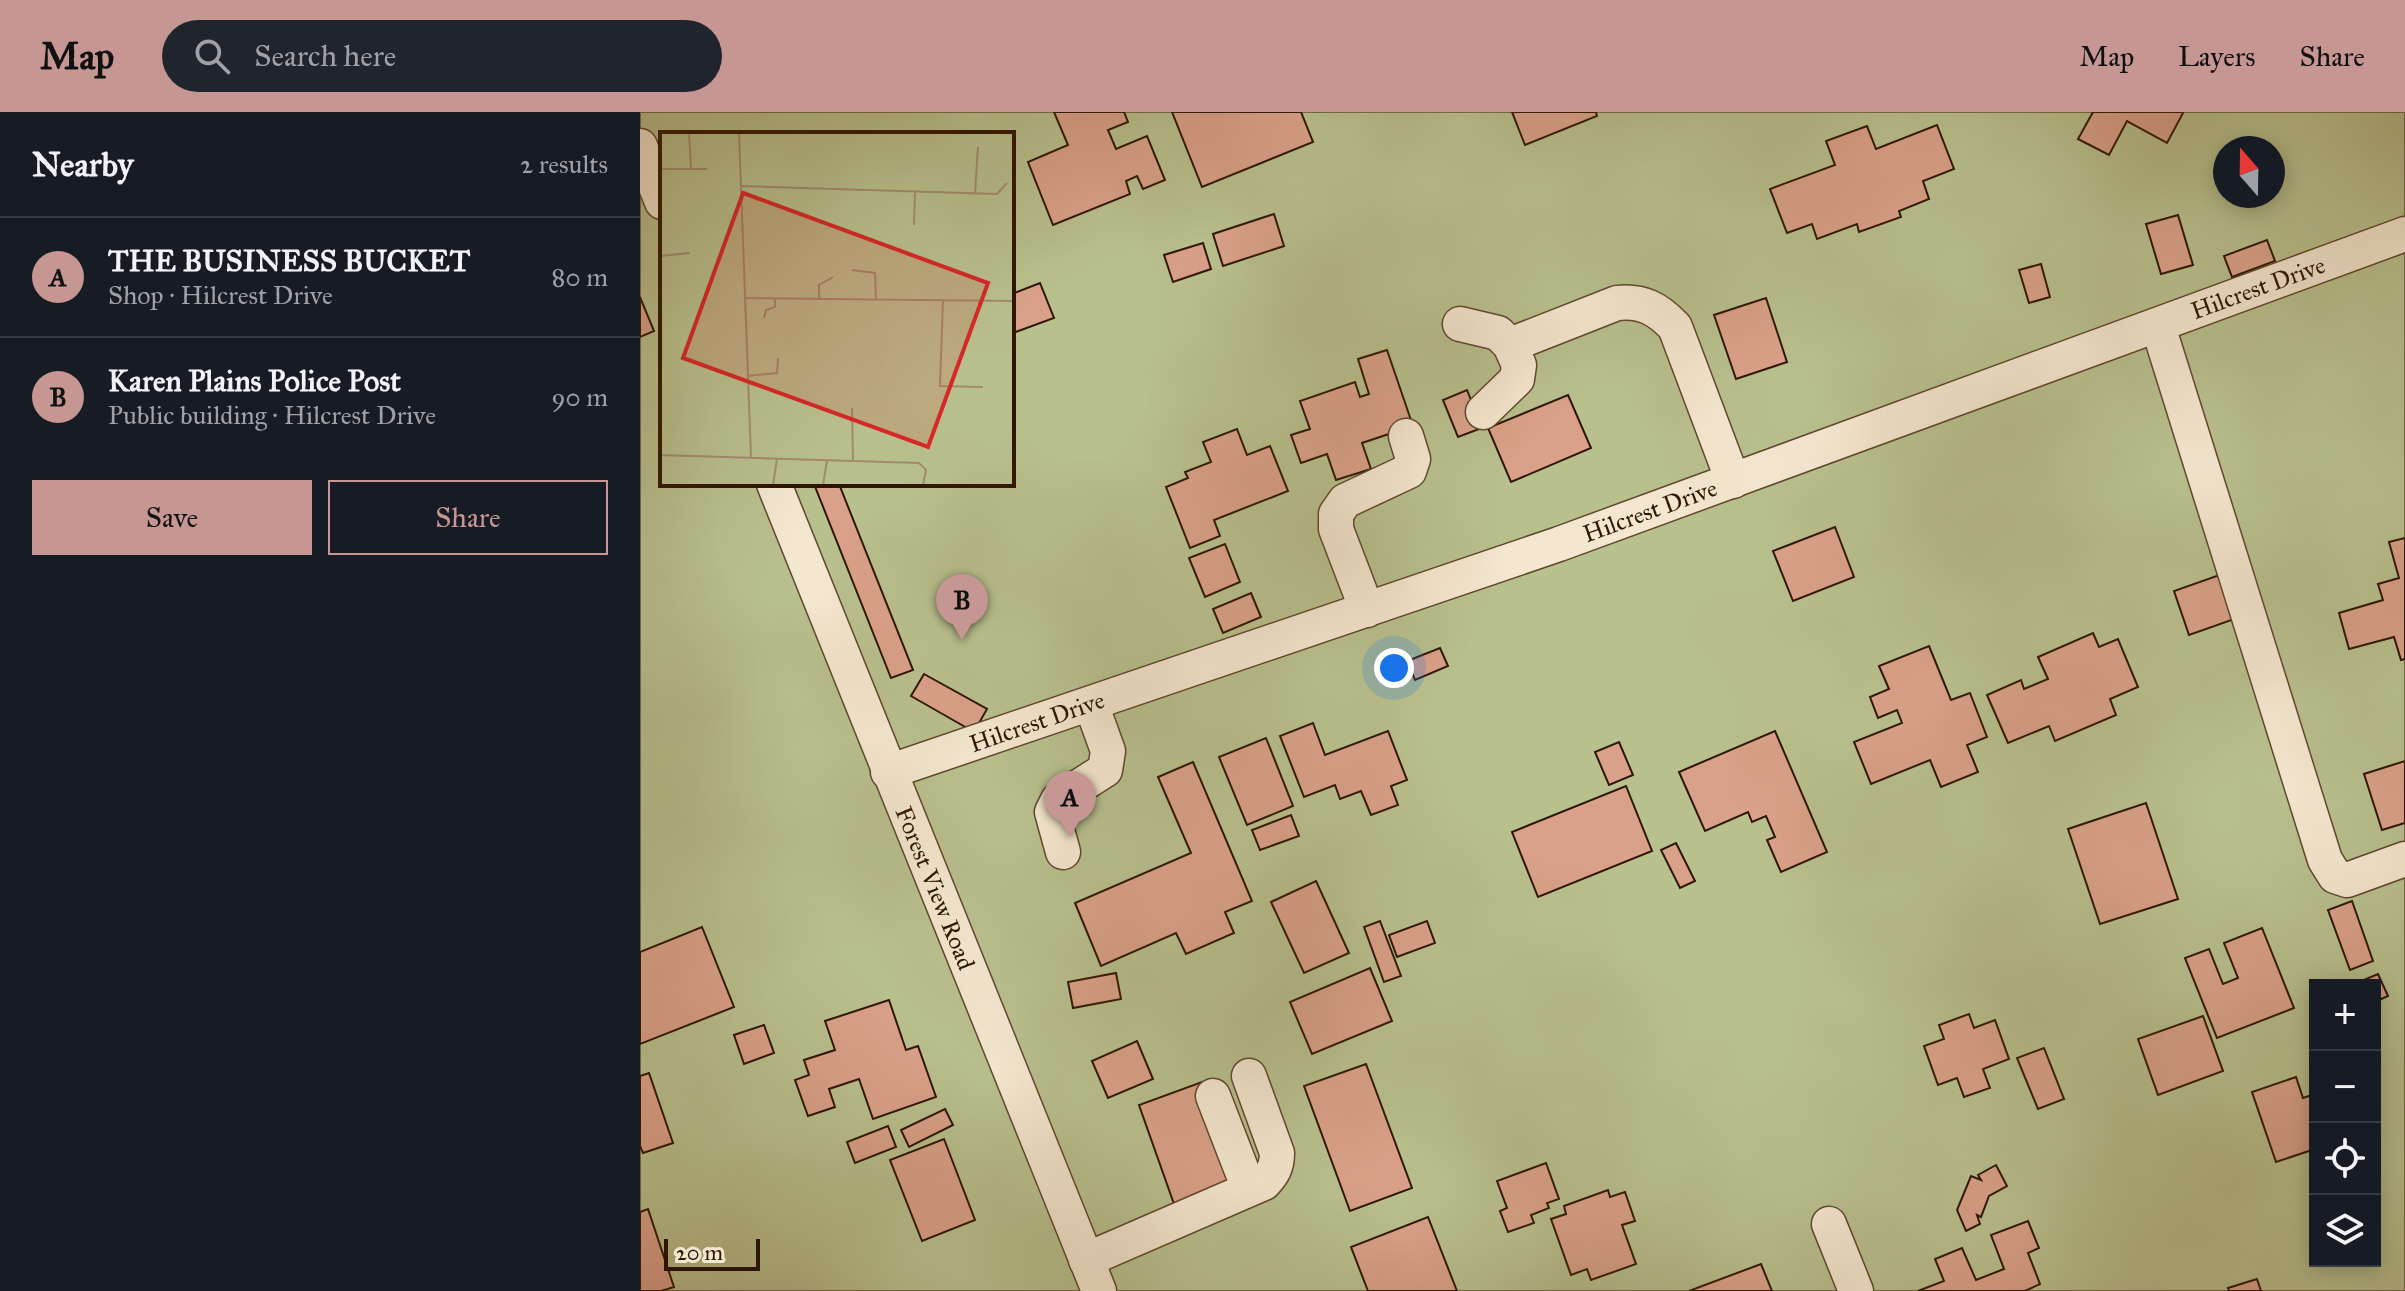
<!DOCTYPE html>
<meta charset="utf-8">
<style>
body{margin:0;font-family:"IM FELL Great Primer",serif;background:#20242c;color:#f1f3f6}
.controls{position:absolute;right:24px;bottom:24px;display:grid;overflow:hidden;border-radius:0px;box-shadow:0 4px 20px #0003}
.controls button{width:72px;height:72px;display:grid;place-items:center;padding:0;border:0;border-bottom:2px solid #363941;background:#171b24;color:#f1f3f6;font:40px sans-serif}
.compass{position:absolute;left:1573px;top:24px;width:72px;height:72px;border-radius:50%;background:#171b24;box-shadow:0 4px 20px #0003;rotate:340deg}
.scale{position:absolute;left:24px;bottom:20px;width:96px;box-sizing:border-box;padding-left:8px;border:4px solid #2f1600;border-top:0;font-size:22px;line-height:28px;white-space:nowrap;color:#2f1600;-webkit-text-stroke:6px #f4e7cf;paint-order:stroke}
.you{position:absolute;left:754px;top:556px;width:28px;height:28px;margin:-20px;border:6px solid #fff;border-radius:50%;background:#1a73e8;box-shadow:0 0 0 12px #1a73e833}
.badge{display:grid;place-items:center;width:52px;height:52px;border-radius:50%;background:#c59692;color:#111;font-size:26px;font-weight:700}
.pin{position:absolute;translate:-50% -66px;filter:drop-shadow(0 2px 4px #0008)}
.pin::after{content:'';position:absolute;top:42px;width:28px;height:24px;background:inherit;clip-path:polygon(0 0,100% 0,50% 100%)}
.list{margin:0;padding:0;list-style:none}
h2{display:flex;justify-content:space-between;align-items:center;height:104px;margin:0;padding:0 32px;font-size:34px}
h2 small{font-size:26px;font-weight:400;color:#9ea1a6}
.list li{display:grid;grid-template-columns:52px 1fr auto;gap:24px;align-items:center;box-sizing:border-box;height:120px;padding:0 32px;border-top:2px solid #363941}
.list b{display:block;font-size:30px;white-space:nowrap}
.list p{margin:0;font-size:26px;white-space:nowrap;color:#9ea1a6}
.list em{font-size:26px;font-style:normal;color:#9ea1a6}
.actions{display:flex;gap:16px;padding:24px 32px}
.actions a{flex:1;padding:18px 0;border:2px solid #c59692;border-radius:0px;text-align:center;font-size:28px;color:#c59692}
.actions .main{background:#c59692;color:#111}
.icon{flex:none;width:44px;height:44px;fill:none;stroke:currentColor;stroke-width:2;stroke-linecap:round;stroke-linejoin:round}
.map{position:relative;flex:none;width:1765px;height:1179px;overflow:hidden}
header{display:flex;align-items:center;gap:48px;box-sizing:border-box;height:112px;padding:0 40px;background:#c59692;color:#111}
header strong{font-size:38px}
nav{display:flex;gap:44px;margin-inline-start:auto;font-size:28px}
.search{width:560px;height:72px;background:#20242c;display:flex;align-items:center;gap:20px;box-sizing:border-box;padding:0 28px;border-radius:44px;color:#9ea1a6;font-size:30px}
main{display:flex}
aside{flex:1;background:#171b24}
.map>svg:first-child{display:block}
.green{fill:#b8c08e;stroke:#746b47;stroke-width:2;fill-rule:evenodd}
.building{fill:#d9a189;stroke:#2f1600;stroke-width:2}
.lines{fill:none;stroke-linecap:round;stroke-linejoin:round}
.minor-casing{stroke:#5f472d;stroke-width:37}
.minor{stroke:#f4e7cf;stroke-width:34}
.labels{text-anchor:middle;stroke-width:6;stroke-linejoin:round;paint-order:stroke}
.street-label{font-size:24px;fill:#2f1600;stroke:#f4e7cf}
.inset-road{fill:none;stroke:#a28c6d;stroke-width:2}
.view{fill:#d62828;fill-opacity:0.15;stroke:#d62828;stroke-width:4}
.inset-edge{fill:none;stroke:#2f1600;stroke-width:4}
</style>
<header>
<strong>Map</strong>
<div class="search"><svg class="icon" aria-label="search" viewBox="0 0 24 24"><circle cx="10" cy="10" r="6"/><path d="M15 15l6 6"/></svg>Search here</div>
<nav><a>Map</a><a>Layers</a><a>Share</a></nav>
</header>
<main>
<aside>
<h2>Nearby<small>2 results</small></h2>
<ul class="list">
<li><span class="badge">A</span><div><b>THE BUSINESS BUCKET</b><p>Shop · Hilcrest Drive</p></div><em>80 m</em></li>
<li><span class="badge">B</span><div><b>Karen Plains Police Post</b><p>Public building · Hilcrest Drive</p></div><em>90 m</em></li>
</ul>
<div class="actions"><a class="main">Save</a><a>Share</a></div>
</aside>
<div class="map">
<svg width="1765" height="1179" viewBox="0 0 1765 1179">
<rect width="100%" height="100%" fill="#eedab5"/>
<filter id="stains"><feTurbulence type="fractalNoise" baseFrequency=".0025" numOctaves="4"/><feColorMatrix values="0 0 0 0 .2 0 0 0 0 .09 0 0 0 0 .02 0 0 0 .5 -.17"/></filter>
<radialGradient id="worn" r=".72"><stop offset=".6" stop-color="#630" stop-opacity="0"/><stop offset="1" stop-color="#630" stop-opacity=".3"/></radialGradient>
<path class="green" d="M0 0H1765V1179H0ZM22 22H372V372H22ZM1585 36H1633V84H1585ZM1675 873H1735V1149H1675Z"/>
<g class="building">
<path d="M414 0H484L488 10 468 18 476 37 507 24 525 68 503 77 497 64 486 69 490 82 413 113 388 50 428 33Z"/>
<path d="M532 0H661L673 30 562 75Z"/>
<path d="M872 0H956L957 4 885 33Z"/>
<path d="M1453 0H1542L1543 1 1527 31 1487 9 1469 43 1438 27Z"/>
<path d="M1297 13 1314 57 1283 69 1289 87 1259 99 1261 105 1219 120 1217 112 1177 127 1172 112 1147 121 1130 77 1195 53 1186 29 1227 14 1236 37Z"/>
<path d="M634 102 644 134 583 154 573 122Z"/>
<path d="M1538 103 1553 153 1521 162 1506 112Z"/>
<path d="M1627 128 1635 149 1592 165 1584 144Z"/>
<path d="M563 131 571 157 533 170 524 143Z"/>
<path d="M1401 152 1410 185 1389 191 1379 158Z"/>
<path d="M400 171 414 206 373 221 372 182Z"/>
<path d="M0 185 14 219 0 225Z"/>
<path d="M1126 186 1147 250 1096 267 1074 203Z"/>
<path d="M747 238 773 314 722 331 731 357 696 368 687 342 661 351 651 323 670 317 660 289 715 270 720 285 729 282 718 247Z"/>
<path d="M827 278 842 316 818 325 803 288Z"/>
<path d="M928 283 951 336 871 370 848 316Z"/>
<path d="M597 317 607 343 630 334 648 379 574 408 580 424 550 436 526 375 548 366 545 360 571 350 563 330Z"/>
<path d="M174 372H199L273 558 251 566Z"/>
<path d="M1195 415 1214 465 1153 489 1133 439Z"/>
<path d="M1765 426V547L1761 548 1754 525 1709 537 1699 501 1743 488 1738 472 1759 466 1749 430Z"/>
<path d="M585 432 600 470 565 485 549 446Z"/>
<path d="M1588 460 1603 504 1549 523 1534 479Z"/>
<path d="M611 481 621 505 583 521 573 497Z"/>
<path d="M1453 521 1459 535 1478 527 1498 575 1470 587 1476 603 1415 629 1409 614 1368 631 1347 583 1381 568 1384 577 1408 567 1398 545Z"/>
<path d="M1289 534 1311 588 1330 581 1347 625 1327 633 1338 660 1301 675 1290 648 1231 672 1214 630 1262 611 1257 598 1238 606 1230 585 1249 577 1239 554Z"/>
<path d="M800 536 808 554 775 568 767 549Z"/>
<path d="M284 562 347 597 334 620 271 584Z"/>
<path d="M673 611 685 643 748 619 767 668 751 674 758 693 731 703 721 679 700 687 695 673 664 685 640 624Z"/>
<path d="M1135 619 1187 740 1141 760 1127 728 1135 725 1126 704 1112 710 1108 700 1065 719 1039 660Z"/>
<path d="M626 626 653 694 607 713 579 645Z"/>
<path d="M979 630 993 663 969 673 955 640Z"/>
<path d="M1765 649V711L1742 718 1724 662Z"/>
<path d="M553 650 612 789 585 800 594 821 546 842 536 821 461 854 435 791 551 741 518 665Z"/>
<path d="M986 674 1012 739 898 785 872 720Z"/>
<path d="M1506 691 1538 787 1460 812 1428 717Z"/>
<path d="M651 703 659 724 620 738 612 718Z"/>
<path d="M1036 731 1055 769 1040 776 1021 738Z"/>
<path d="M676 769 709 841 664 861 631 790Z"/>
<path d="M1712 789 1733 849 1710 858 1688 798Z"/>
<path d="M740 809 761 864 744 870 724 815Z"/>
<path d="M787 809 795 831 757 845 749 823Z"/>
<path d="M62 815 94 895 0 932V840Z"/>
<path d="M1622 816 1654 896 1577 926 1545 846 1569 837 1583 872 1598 866 1584 831Z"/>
<path d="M730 856 752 909 672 942 650 890Z"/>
<path d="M476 861 481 887 433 896 428 870Z"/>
<path d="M1738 862 1748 884 1735 890V873H1721L1719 870Z"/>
<path d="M249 888 266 938 278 934 296 985 233 1007 219 967 189 977 195 995 168 1004 155 968 169 963 164 948 195 938 185 909Z"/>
<path d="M1329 902 1334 916 1355 908 1369 947 1343 957 1350 976 1324 985 1317 966 1298 973 1284 934 1304 927 1299 913Z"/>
<path d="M1563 904 1583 959 1518 983 1498 927Z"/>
<path d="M124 913 134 941 104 952 94 923Z"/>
<path d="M497 929 513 967 468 986 452 949Z"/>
<path d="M1404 936 1424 987 1398 997 1377 946Z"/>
<path d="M726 952 772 1076 710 1099 664 974Z"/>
<path d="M9 961 33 1031 3 1041 0 1034V964Z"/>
<path d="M1656 965 1663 986 1675 982V1013L1673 1014 1675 1037 1636 1050 1612 980Z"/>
<path d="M562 970 597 1069 534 1092 499 993Z"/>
<path d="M305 997 313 1013 269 1035 261 1018Z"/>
<path d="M248 1014 256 1035 215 1051 207 1030Z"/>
<path d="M304 1027 335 1108 282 1129 250 1048Z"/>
<path d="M906 1051 919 1087 907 1091 909 1096 891 1103 894 1111 868 1120 860 1099 867 1096 857 1069Z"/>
<path d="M1356 1053 1367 1074 1349 1084 1341 1105 1337 1103 1340 1112 1326 1119 1317 1098 1331 1064 1341 1068 1338 1063Z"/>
<path d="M968 1078 970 1085 985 1080 995 1109 982 1113 996 1152 951 1168 947 1157 931 1163 911 1107 926 1102 924 1094Z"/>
<path d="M8 1097 34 1175 21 1179H0V1100Z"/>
<path d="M788 1105 817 1179H728L711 1135Z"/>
<path d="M1388 1109 1399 1136 1388 1141 1400 1172 1385 1179H1278L1304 1169 1295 1147 1322 1136 1336 1168 1364 1157 1351 1123Z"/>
<path d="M1121 1152 1132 1179H1049Z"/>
<path d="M1617 1167 1621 1179H1589L1588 1176Z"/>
</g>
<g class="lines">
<g class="minor-casing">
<g id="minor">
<path d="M0 34 22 90"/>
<path d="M820 212 858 221 870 233 879 253 877 267 843 300"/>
<path d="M1518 214 1685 748 1695 764 1707 768 1765 747"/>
<path d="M870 233 977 191C1002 188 1018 197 1035 215L1093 369"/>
<path d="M134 372 459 1179"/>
<path d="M727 498 696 417V402L705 389 769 359 773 347 766 324"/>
<path d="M248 660 919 432 1765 122"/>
<path d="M423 740 412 700 418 688 465 658 468 639 451 592"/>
<path d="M573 984 609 1077"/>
<path d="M1189 1112 1216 1179"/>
<path d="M446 1148 624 1071C633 1061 637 1055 637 1041L609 964"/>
</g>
</g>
<use href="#minor" class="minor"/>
</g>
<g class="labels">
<g class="street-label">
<text transform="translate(1618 176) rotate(-20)" y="8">Hilcrest Drive</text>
<text transform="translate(1010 399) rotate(-20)" y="8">Hilcrest Drive</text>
<text transform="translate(397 610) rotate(-19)" y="8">Hilcrest Drive</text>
<text transform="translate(295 776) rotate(68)" y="8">Forest View Road</text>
</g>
</g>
<g transform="translate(20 20)">
<rect width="354" height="354" fill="#eedab5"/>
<path d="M0 1H354V353H0Z" fill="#b8c08e"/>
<path class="inset-road" d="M29 1 31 37M79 1 91 325M0 37H47M81 54 337 62 347 51M315 61 318 15M254 93 255 60M0 124 30 121M192 138 215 141 216 168M84 166 354 169M159 168V153L173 145M283 168 280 254 323 255M104 186 106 178 115 175V167M87 244 117 241 118 226M192 276 193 329M0 323 259 331 266 338 263 353M113 353 117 327M163 353 167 329"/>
<path class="view" d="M83 61 328 151 268 315 23 226Z"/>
<rect width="354" height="354" class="inset-edge"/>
</g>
<rect width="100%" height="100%" filter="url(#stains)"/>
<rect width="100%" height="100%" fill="url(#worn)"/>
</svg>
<div class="controls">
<button>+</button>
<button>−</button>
<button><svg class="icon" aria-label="locate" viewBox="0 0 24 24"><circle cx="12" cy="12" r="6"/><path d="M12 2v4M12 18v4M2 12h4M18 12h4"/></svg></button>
<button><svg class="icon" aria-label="layers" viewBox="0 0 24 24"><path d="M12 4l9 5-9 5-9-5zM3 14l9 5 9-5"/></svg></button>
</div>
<svg class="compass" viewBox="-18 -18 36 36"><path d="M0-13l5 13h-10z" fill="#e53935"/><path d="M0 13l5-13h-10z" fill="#9ea1a6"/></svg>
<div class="scale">20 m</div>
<div class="you"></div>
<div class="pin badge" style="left:430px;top:725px">A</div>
<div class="pin badge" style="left:322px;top:528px">B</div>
</div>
</main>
